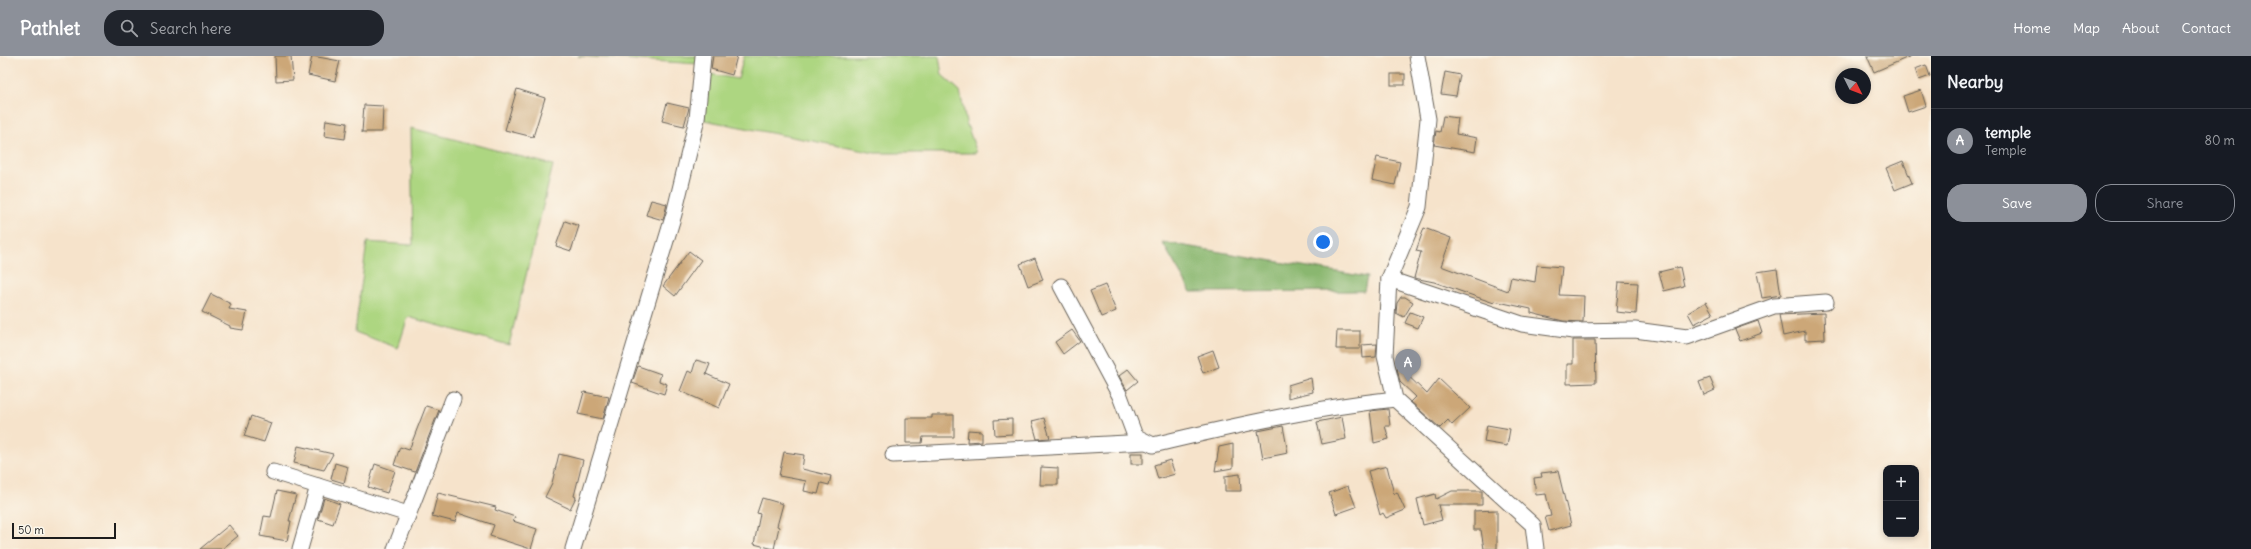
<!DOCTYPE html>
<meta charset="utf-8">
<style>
body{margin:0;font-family:Delius,sans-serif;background:#20242c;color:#f1f3f6}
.controls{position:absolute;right:12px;bottom:12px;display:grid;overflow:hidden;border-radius:8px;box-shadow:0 2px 6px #0003}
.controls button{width:36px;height:36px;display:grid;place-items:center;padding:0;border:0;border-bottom:1px solid #363941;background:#171b24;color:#f1f3f6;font:20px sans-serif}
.compass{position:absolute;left:1835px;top:12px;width:36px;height:36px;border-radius:50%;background:#171b24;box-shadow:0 2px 6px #0003;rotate:132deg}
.scale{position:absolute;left:12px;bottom:10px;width:104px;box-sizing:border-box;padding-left:4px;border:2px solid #1c1c1c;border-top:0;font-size:11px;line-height:14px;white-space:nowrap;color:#1c1c1c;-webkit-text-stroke:3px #fbf7ec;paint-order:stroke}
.you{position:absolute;left:1323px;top:186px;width:14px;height:14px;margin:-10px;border:3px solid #fff;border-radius:50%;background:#1a73e8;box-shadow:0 0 0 6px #1a73e833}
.badge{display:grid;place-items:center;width:26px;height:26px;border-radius:50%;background:#8c9099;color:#fff;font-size:13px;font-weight:700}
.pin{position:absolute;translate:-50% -33px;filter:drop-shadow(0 1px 2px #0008)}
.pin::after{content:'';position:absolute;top:21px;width:14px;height:12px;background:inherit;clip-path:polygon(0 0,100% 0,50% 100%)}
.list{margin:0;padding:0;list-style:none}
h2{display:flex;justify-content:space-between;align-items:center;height:52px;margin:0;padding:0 16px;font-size:17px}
h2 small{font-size:13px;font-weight:400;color:#9ea1a6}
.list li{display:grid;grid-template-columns:26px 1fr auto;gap:12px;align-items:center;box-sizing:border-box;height:64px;padding:0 16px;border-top:1px solid #363941}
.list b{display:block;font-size:15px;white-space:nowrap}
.list p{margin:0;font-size:13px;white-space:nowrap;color:#9ea1a6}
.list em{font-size:13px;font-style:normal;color:#9ea1a6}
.actions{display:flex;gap:8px;padding:12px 16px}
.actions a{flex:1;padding:9px 0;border:1px solid #8c9099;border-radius:16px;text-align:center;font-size:14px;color:#8c9099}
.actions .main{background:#8c9099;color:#fff}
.icon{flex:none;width:22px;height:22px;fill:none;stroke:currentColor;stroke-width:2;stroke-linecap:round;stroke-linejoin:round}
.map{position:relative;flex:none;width:1931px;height:493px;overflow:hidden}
header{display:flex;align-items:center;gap:24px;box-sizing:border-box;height:56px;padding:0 20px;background:#8c9099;color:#fff}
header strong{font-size:19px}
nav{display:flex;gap:22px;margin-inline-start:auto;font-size:14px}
.search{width:280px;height:36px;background:#20242c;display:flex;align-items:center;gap:10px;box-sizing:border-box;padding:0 14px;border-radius:16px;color:#9ea1a6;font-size:15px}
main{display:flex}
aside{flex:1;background:#171b24}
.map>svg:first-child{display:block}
.green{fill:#add681;stroke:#64794e}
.forest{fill:#8ab76f;stroke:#536a46}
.building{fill:#cca778}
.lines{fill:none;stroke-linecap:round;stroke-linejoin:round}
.street-casing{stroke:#686259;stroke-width:17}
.street{stroke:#fff;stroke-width:15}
</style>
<header>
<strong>Pathlet</strong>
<div class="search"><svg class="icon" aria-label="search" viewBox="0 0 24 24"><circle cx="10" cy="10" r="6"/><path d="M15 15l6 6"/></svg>Search here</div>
<nav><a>Home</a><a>Map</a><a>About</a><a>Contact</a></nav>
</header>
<main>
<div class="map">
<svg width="1931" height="493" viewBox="0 0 1931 493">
<rect width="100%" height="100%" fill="#fbf7ec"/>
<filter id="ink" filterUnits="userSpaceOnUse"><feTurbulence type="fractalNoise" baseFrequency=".025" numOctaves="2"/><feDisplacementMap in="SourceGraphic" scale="8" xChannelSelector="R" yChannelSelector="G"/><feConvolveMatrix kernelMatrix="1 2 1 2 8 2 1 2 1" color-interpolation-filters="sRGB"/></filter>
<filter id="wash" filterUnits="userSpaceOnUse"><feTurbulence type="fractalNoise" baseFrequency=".012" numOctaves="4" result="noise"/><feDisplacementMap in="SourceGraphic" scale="16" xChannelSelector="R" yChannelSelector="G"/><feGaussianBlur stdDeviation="0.9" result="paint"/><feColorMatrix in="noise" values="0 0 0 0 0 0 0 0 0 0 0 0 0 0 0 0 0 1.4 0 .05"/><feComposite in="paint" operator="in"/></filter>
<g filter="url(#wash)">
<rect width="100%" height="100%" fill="#f6e3cb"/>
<g class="green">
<path d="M578 0H700L699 8Z"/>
<path d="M744 0H939L942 19 960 35 966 66 977 97H875L704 64V17L738 23Z"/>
<path d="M411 72 553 109 509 289 408 261 398 292 355 276 367 186 413 189Z"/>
</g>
<path class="forest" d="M1162 186 1367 221 1364 235 1191 236Z"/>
<g id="blocks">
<g class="building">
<path d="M275 0H291L293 24 276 25Z"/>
<path d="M312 0 340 5 335 25 308 19Z"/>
<path d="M713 0H737L732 19 711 13Z"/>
<path d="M1867 0H1911L1874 16Z"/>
<path d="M1926 9 1930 20 1919 24 1915 13Z"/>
<path d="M1445 16 1460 19 1456 40 1441 38Z"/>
<rect x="1391" y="18" width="14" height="11"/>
<path d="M517 33 545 42 533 81 505 74Z"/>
<path d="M1921 34 1926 50 1908 56 1903 40Z"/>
<path d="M667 47 689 52 684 70 662 65Z"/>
<path d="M364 49 383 50 382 76H362Z"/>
<path d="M1443 60 1458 62 1456 78 1477 82 1475 96 1434 89 1436 75 1440 76Z"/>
<path d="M326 64 347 67 345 83 324 80Z"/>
<path d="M1377 101 1400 106 1395 129 1372 124Z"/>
<path d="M1903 105 1912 127 1895 134 1886 112Z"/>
<path d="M651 144 667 148 663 164 646 159Z"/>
<path d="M565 165 579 170 571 195 556 190Z"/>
<path d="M1424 172 1451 182 1441 210 1508 235 1511 221 1535 226 1537 209 1562 211 1559 239 1584 240 1583 266 1563 265 1531 257V253L1494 245V247L1434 226 1414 222 1421 196 1416 195Z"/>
<path d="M689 195 701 204 675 240 663 230Z"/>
<path d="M1035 202 1043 224 1028 230 1020 208Z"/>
<path d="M1680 211 1684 230 1664 235 1659 216Z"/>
<path d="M1777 213 1781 239 1762 242 1757 216Z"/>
<path d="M1619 226 1638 227 1636 258 1616 256Z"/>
<path d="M1105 229 1116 255 1101 261 1090 235Z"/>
<path d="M211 238 231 248 229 253 247 256 243 274 230 272V270L202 256Z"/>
<path d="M1401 241H1405L1413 246 1404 261 1396 257 1397 247Z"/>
<path d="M1706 246 1713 258 1694 268 1688 257Z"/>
<path d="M1410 256 1423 261 1418 272 1405 267Z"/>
<path d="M1824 257 1825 283 1805 284V275L1783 280 1779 259Z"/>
<path d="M1758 265 1762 277 1740 285 1735 273Z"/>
<path d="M1072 274 1080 285 1063 298 1055 286Z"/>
<path d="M1337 275H1360V293H1336Z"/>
<path d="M1573 284H1595L1596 327 1567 328V308H1573Z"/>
<path d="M1377 288 1376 301 1363 302 1362 289Z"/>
<path d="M1213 294 1219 311 1203 317 1197 300Z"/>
<path d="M696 304 710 308 706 318 729 328 719 352 680 335 688 315 692 317Z"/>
<path d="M638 310 661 318 659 325 667 328 664 338 632 327Z"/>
<path d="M1399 311 1427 338 1439 323 1470 352 1452 369 1448 364 1440 372 1411 346 1416 341 1400 326 1397 313Z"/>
<path d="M1128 313 1138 325 1127 334 1119 320Z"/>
<path d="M1311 322 1313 336 1288 342V329Z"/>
<path d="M1710 322 1715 334 1704 339 1699 326Z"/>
<path d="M584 336 609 341 603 363 578 358Z"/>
<path d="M426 350 439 354 415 416 394 409 400 391 409 394Z"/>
<path d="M1388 353 1390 370H1385L1389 383 1374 387 1370 355Z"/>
<path d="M932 359H954V381H923L922 387H906V362H932Z"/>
<path d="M251 360 271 367 264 386 244 380Z"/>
<path d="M1342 361 1346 383 1322 388 1317 366Z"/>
<path d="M1044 362 1050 382 1037 383 1032 365Z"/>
<path d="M1012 363V378L995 379 994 364Z"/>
<path d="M1487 369 1510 373 1507 390 1484 386Z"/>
<path d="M1283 370 1288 397 1263 402 1258 375Z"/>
<path d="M968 374 982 375V385L967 386Z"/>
<path d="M1233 388V412L1215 415 1219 391Z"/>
<path d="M298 390 333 398 324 414 294 407Z"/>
<path d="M784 396 804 399 802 413 831 420 829 429 821 427 818 438 804 435 806 425 779 420Z"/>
<rect x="1131" y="397" width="12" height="11"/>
<path d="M559 398 583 404 574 440 576 441 570 453 545 441 552 427Z"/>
<path d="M1170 404 1175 418 1158 423 1154 409Z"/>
<path d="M335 407 348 411 344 427 331 423Z"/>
<path d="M375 408 395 415 387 437 368 431Z"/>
<path d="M1387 410 1394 438 1397 436 1405 454 1386 462 1383 457 1380 459 1368 415Z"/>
<path d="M1041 411 1058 412V429H1040Z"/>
<path d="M1558 415 1571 469 1549 475 1545 461 1551 460 1546 438 1536 439 1534 422 1542 421 1541 417Z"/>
<path d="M1240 418 1241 435H1225V420Z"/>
<path d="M1348 430 1356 451 1336 458 1329 437Z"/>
<path d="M277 435 296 439 289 465H291L287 485 260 480 264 460 271 461Z"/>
<path d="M1452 435H1482V449H1438L1442 464 1423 469 1417 443 1435 438 1436 443Z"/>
<path d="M438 437 496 451 495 454 515 461 513 465 537 473 531 493 490 480 494 469 458 457 455 466 432 460Z"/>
<path d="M324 442 340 448 333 468 318 463Z"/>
<path d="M762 442 783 448 777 470 779 471 774 493 754 488 760 458 757 457Z"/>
<path d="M1497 454V493H1484L1481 474H1474V455Z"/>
<path d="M229 469 238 480 222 493H200Z"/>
</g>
</g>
</g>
<g filter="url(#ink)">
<use href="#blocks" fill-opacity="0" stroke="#686259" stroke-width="1"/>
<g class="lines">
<g class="street-casing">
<g id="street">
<path d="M1417 0 1428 63 1419 151 1389 223 1385 300 1395 343 1533 469 1536 493"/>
<path d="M1389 223 1522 268 1573 275 1635 274 1687 281 1774 250 1826 246"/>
<path d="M1061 230 1120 340 1135 380 1153 389C1233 370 1313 352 1395 343"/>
<path d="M893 399 1146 386"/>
<path d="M273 416 408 458"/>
<path d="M300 493 318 430"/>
<path d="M395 493 453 343"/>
<path d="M573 493 674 158 697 63 703 0"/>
</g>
</g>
<use href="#street" class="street"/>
</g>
</g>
</svg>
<div class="controls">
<button>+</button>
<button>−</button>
</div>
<svg class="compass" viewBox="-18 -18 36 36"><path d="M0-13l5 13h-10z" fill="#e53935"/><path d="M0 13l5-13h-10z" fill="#9ea1a6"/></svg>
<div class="scale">50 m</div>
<div class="you"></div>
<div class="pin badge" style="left:1408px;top:326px">A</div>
</div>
<aside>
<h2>Nearby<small></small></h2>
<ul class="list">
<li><span class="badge">A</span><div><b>temple</b><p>Temple</p></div><em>80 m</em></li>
</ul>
<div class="actions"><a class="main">Save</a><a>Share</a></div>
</aside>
</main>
